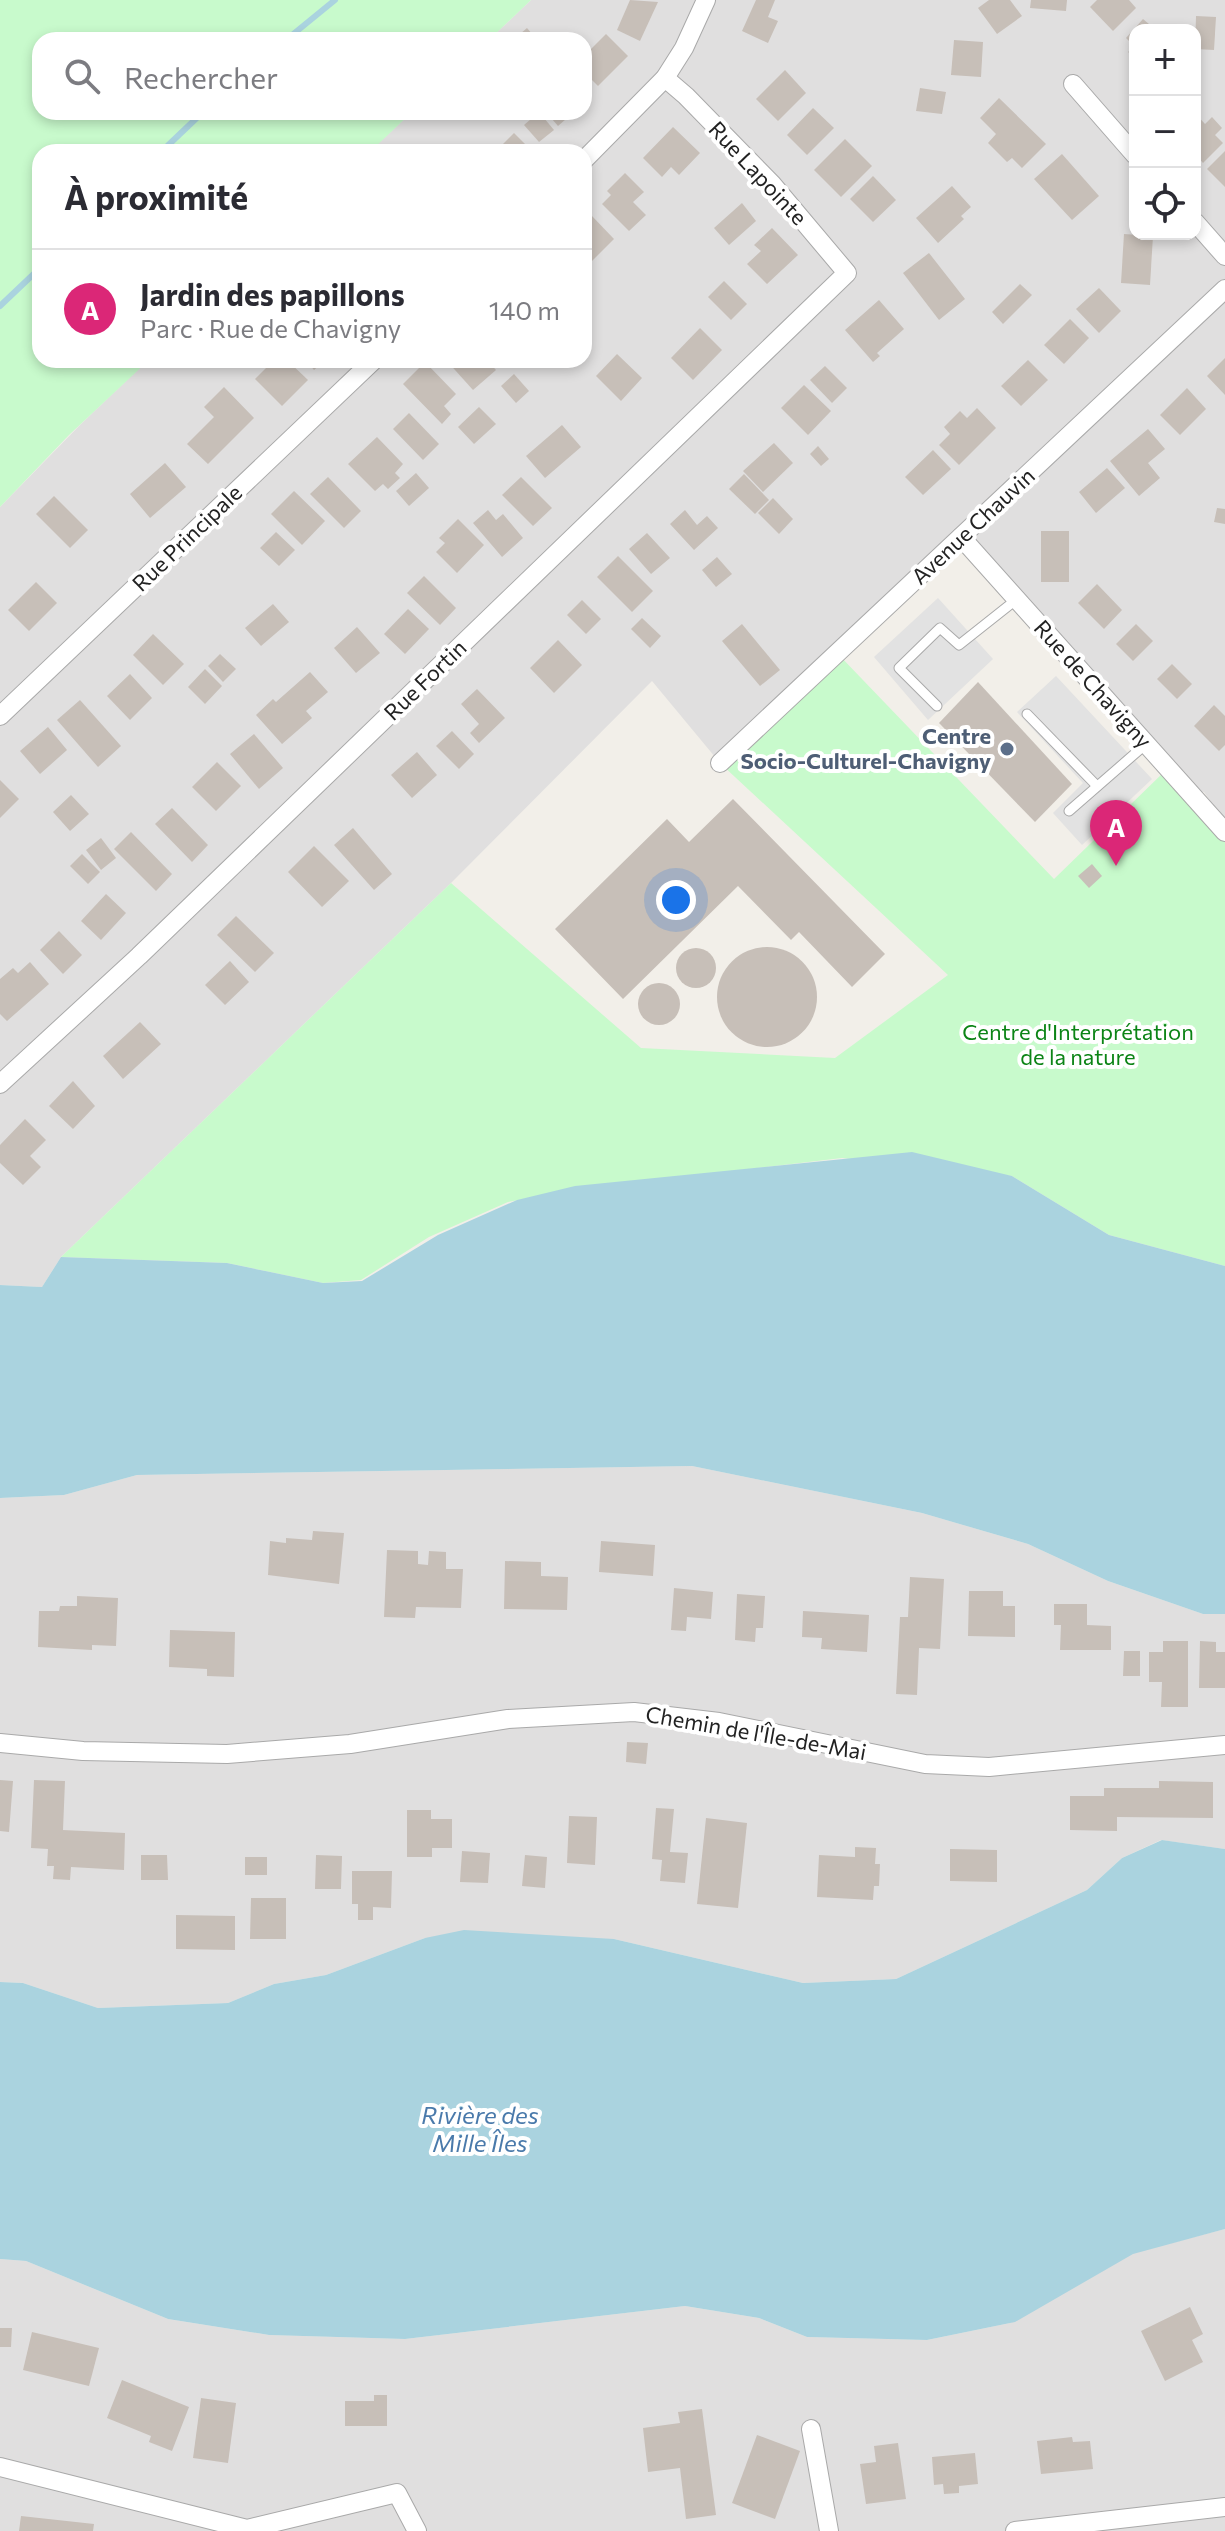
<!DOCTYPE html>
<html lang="fr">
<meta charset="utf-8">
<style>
body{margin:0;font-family:Commissioner,sans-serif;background:#f7f7f7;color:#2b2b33}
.controls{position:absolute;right:24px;top:24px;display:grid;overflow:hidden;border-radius:16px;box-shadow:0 4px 12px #0003}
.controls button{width:72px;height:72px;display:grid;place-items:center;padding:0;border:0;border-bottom:2px solid #e1e1e2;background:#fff;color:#2b2b33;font:40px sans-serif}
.you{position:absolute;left:676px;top:900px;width:28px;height:28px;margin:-20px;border:6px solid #fff;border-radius:50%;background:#1a73e8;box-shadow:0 0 0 12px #1a73e833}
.badge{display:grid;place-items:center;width:52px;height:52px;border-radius:50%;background:#db2777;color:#fff;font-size:26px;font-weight:700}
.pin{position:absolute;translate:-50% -66px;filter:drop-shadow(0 2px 4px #0008)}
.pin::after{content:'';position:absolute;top:42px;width:28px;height:24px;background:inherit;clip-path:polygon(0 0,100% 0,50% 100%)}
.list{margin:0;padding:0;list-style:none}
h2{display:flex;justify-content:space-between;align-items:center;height:104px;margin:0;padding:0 32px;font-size:34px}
h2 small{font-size:26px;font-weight:400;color:#7c7c81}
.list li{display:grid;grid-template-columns:52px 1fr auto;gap:24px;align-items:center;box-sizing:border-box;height:120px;padding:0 32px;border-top:2px solid #e1e1e2}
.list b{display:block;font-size:30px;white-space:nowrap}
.list p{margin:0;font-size:26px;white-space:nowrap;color:#7c7c81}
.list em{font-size:26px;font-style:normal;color:#7c7c81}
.icon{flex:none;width:44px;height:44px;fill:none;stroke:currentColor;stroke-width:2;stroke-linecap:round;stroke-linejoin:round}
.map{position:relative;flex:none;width:1225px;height:2531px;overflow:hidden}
.search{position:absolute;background:#fff;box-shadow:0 4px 12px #0003;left:32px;top:32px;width:560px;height:88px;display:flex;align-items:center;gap:20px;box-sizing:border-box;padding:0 28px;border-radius:24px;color:#7c7c81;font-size:30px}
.panel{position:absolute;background:#fff;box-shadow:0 4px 12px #0003;left:32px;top:144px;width:560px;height:224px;border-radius:24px}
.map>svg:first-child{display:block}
.residential{fill:#e0dfdf;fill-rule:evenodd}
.park{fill:#c8facc}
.parking{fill:#e2e2e2}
.water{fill:#aad3df}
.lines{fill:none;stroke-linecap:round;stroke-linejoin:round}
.stream{stroke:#aad3df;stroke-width:6}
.building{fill:#c7bfb8}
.lane-casing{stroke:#a9a9a9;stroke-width:11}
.street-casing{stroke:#a9a9a9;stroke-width:20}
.lane{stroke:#fff;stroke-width:9}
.street{stroke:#fff;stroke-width:18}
.service-dot{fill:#5c6f8a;stroke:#fff;stroke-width:3}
.labels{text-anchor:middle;stroke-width:8;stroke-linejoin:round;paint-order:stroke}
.street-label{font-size:22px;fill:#222;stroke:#fff}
.service-label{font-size:22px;font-weight:bold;fill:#4e5e75;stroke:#fff;text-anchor:end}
.park-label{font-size:22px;fill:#0c8416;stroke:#fff}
.water-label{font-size:24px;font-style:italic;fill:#4a7aab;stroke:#fff}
</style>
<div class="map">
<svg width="1225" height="2531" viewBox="0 0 1225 2531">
<rect width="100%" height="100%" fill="#f2efe9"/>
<g class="residential">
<path d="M531 0H1225V822L1204 792 1189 791 960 537 720 763 652 681 451 883 61 1257 42 1287 0 1285V507L81 424 148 360H584V152H369L412 112H584V40H489ZM1135 30H1195V234H1135Z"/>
<path d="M692 1466 922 1513 1028 1544 1108 1581 1203 1614H1225V1849L1161 1840 1122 1858 1087 1890 896 1979 803 1983 614 1939 425 1938 326 1975 274 1984 228 2003 98 2008 23 1983 0 1982V1498L64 1495 137 1475Z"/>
<path d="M1225 2229V2531H0V2259L26 2261 168 2319 269 2335 405 2339 685 2306 759 2318 807 2337 927 2340 1010 2323 1133 2253Z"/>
</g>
<g class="park">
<path d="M0 0H531L489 40H40V112H412L370 152H40V360H149L69 435 0 507Z"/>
<path d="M838 654 1054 879 1165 771 1225 833V1266L1109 1235 1012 1176 842 1158 572 1190 508 1202 429 1237 361 1280 323 1283 227 1263 61 1257 451 883 641 1048 835 1058 948 975 721 764Z"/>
</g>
<g class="parking">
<path d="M938 598 993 659 928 720 874 657Z"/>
<path d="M1056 676 1152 779 1082 845 1053 813 1083 783 1017 712Z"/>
</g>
<g class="water">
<path d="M912 1152 1012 1176 1109 1235 1225 1266V1614H1203L1108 1581 1028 1544 922 1513 692 1466 137 1475 64 1495 0 1498V1285L42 1287 61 1257 227 1263 323 1283 362 1281 438 1235 517 1200 575 1186Z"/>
<path d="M1162 1840 1225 1849V2229L1133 2254 1015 2322 927 2340 807 2337 759 2318 685 2306 405 2339 269 2335 168 2319 26 2261 0 2259V1982L23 1983 98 2008 228 2003 274 1984 326 1975 425 1938 464 1930 614 1939 803 1983 896 1979 1087 1890 1122 1858Z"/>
</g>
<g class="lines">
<g class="stream">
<path d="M286 40 335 0"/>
<path d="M161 152 203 112"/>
<path d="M0 306 40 268"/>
</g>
</g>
<g class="building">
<path d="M630 0 658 2 640 41 617 30Z"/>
<path d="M756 0H775L768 17 778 21 768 43 742 31Z"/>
<path d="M989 0H1010L1022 16 997 34 978 8Z"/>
<path d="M1031 0H1067L1066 11 1030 8Z"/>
<path d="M1097 0H1129L1136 8 1113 31 1090 7Z"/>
<path d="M1196 16 1216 17 1214 50 1195 49Z"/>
<path d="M1143 19 1156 30H1135V58L1128 52 1134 46 1126 38Z"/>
<path d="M527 28 537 40H513Z"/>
<path d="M606 34 628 56 598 86 584 72V56Z"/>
<path d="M954 40 983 42 981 77 951 75Z"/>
<path d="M785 70 806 93 778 121 756 99Z"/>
<path d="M920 88 946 92 942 114 916 111Z"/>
<path d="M999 98 1046 144 1022 168 1012 158 1007 162 988 143 996 134 980 118Z"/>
<path d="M813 108 834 128 807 155 787 135Z"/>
<path d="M539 112 554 130 539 142 524 125Z"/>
<path d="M546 112H574L558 126Z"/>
<path d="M1195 113 1205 124 1212 117 1222 128 1215 135 1223 143 1203 163 1195 154Z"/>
<path d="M673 127 700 153 679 175 671 167 662 177 643 158Z"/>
<path d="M514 133 533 152H495Z"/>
<path d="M845 139 872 166 841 197 814 170Z"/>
<path d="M1225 151V187L1207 169Z"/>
<path d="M1062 154 1099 196 1072 220 1034 179Z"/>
<path d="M625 173 644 192 633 202 646 215 629 231 602 204 611 195 607 191Z"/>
<path d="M873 176 896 200 873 222 850 199Z"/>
<path d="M952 186 971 207 961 216 964 219 938 243 916 218Z"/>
<path d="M742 203 756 221 729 245 714 228Z"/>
<path d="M591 215 614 239 586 267 584 222Z"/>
<path d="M772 228 798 255 767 284 747 264 761 251 754 245Z"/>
<path d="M1124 234 1153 236 1150 285 1121 283Z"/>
<path d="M929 253 965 299 939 320 903 273Z"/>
<path d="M724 281 747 304 731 320 708 297Z"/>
<path d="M1020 284 1032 295 1003 324 992 312Z"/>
<path d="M1099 288 1121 311 1099 333 1076 309Z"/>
<path d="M879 300 904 329 877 353 880 356 873 362 845 330Z"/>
<path d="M1070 319 1089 338 1064 364 1044 345Z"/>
<path d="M700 328 722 350 693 380 671 358Z"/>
<path d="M617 354 642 378 621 401 596 376Z"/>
<path d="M1225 358V395L1207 376Z"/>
<path d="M274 360H287L308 380 282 406 255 379Z"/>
<path d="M306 360H325L314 370Z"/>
<path d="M446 360H487L496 370 473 390Z"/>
<path d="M1028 360 1048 380 1021 406 1001 386Z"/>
<path d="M425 362 456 394 444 406 451 414 442 424 403 384Z"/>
<path d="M825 366 847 388 832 403 810 380Z"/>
<path d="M514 374 529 391 516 403 501 386Z"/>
<path d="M804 385 831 411 808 435 781 408Z"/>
<path d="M224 387 254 418 208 464 187 444 214 417 204 407Z"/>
<path d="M1187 388 1206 409 1180 435 1160 415Z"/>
<path d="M479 407 496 424 474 444 458 427Z"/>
<path d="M977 408 996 428 959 465 939 445 950 434 944 427 960 411 967 418Z"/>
<path d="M409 413 439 444 423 460 393 429Z"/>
<path d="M562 425 581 447 545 478 526 456Z"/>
<path d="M1148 429 1165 449 1148 463 1160 478 1139 496 1110 461Z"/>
<path d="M377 437 403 464 395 473 400 478 388 489 383 484 375 491 348 464Z"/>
<path d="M774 443 793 463 763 492 743 471Z"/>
<path d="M818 446 829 459 821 466 810 454Z"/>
<path d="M933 450 951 469 923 495 905 477Z"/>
<path d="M165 463 186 487 150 518 130 494Z"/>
<path d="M1107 468 1125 488 1096 513 1079 492Z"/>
<path d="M416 473 429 488 409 506 396 491Z"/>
<path d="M744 474 769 500 755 514 729 489Z"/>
<path d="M328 477 361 511 344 528 310 494Z"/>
<path d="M521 477 552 508 533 526 502 495Z"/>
<path d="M294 491 325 521 302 545 271 514Z"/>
<path d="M54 496 88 530 70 548 36 514Z"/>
<path d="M773 498 793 519 779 534 758 513Z"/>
<path d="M1217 508 1225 509V524L1214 522Z"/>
<path d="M488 510 496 520 503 514 523 538 502 557 473 523Z"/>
<path d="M685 510 697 525 707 516 718 528 694 550 670 524Z"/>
<path d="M458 519 484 545 457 573 436 552 445 543 439 538Z"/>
<rect x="1041" y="531" width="28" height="51"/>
<path d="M276 532 295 550 279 566 260 548Z"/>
<path d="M647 533 670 558 651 574 629 549Z"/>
<path d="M618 556 653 591 632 612 597 577Z"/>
<path d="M717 557 732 574 716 587 702 570Z"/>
<path d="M424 576 456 608 440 625 407 593Z"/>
<path d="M36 582 57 603 29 631 8 610Z"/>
<path d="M1097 584 1122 610 1104 629 1078 603Z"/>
<path d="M582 600 601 619 586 634 567 615Z"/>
<path d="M273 604 289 622 261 646 245 628Z"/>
<path d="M408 609 429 629 405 654 384 634Z"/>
<path d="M642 618 661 636 650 648 631 629Z"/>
<path d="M742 624 780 670 760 686 722 641Z"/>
<path d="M1136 624 1153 641 1133 661 1116 644Z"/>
<path d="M357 627 380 653 356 673 334 648Z"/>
<path d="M153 634 184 664 163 685 133 655Z"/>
<path d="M558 640 582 665 554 693 530 668Z"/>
<path d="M220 654 236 669 223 682 208 666Z"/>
<path d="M1172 664 1192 684 1177 699 1157 679Z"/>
<path d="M205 669 222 686 205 704 188 687Z"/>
<path d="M310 672 328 692 306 711 312 718 282 744 256 715 273 699 276 702Z"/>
<path d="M130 674 152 698 130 720 107 696Z"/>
<path d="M978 682 1072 784 1035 822 939 723Z"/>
<path d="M477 689 505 718 479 743 470 733 479 724 461 704Z"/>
<path d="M80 700 121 746 98 767 57 720Z"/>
<path d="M1214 705 1225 716V745L1219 751 1194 726Z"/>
<path d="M48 727 67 750 40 774 20 751Z"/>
<path d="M452 731 474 754 459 769 436 746Z"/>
<path d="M254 734 283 768 259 789 230 754Z"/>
<path d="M417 752 437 775 412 798 391 775Z"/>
<path d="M217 762 241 786 216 811 192 787Z"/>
<path d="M0 780 19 799 0 818Z"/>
<path d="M71 795 89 814 70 831 53 812Z"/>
<path d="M733 799 885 954 852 987 799 932 791 940 738 886 623 999 555 929 667 819 689 842Z"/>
<path d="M172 808 208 845 192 862 155 824Z"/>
<path d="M353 828 392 874 374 890 334 845Z"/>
<path d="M131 832 172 874 156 891 114 849Z"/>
<path d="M101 838 116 858 101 870 86 850Z"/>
<path d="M314 846 349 881 322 907 288 872Z"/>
<path d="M82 854 100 872 88 884 70 866Z"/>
<path d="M1092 864 1102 876 1089 888 1078 876Z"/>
<path d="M106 894 126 913 101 940 81 921Z"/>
<path d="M236 916 274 953 255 972 217 935Z"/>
<path d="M59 931 82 955 63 974 40 950Z"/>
<circle cx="767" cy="997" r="50"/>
<circle cx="696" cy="968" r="20"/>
<path d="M230 961 249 982 225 1005 205 985Z"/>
<path d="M30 962 49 984 7 1021 0 1014V979L13 968 18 973Z"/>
<circle cx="659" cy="1004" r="21"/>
<path d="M140 1022 161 1044 123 1079 103 1056Z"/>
<path d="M73 1081 95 1106 73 1129 49 1106Z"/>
<path d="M25 1119 46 1140 30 1156 41 1167 23 1185 0 1163V1145Z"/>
<path d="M313 1531 344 1533 339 1584 268 1575 270 1541 286 1543V1538L312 1540Z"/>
<path d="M601 1541 655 1545 653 1576 599 1572Z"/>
<path d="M387 1550 418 1551V1564L428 1565 429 1551 446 1552V1569H463L461 1608 416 1607 415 1618 384 1617Z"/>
<path d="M505 1561 541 1562V1576L568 1577 567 1610 504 1609Z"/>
<path d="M910 1577 944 1579 940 1649 919 1648 917 1695 896 1694 900 1617H908Z"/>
<path d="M674 1588 713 1592 711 1619 687 1617 686 1631 671 1630Z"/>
<path d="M969 1591H1003V1606H1015V1637L968 1636Z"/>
<path d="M737 1594 765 1596 763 1628H756L755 1642 735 1640Z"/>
<path d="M77 1596 118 1598 116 1646 92 1645V1650L38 1647 39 1611H59L60 1606H77Z"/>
<path d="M1054 1604H1087V1625L1111 1626V1650H1060L1061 1625H1054Z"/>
<path d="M803 1611 869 1615 867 1652 821 1649 822 1638 802 1637Z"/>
<path d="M170 1630 235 1632 234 1677 207 1676V1669L169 1667Z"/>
<path d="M1163 1641H1188V1707H1161L1162 1682H1149V1652H1163Z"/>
<path d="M1200 1641 1216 1642V1652H1225V1688H1199Z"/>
<path d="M1124 1651H1140V1676H1123Z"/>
<path d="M627 1742 648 1743 646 1764 626 1762Z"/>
<path d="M0 1780 13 1781 9 1832 0 1831Z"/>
<path d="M34 1780 65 1781 63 1830 125 1833 124 1870 71 1867 70 1880 53 1879 54 1866H47L48 1849 31 1848Z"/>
<path d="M1159 1781 1213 1782V1818L1117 1817V1831L1070 1830V1796H1104V1788H1159Z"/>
<path d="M656 1808 674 1809 670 1852 688 1853 685 1883 660 1881 662 1860 652 1859Z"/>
<path d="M407 1810H431V1819H452V1848H432V1857H407Z"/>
<path d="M569 1816 597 1817 595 1865 567 1863Z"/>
<path d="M706 1818 747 1823 738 1908 697 1904Z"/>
<path d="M855 1847 876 1848 875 1864H880L879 1886H874L873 1900 817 1897 819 1855 855 1857Z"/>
<path d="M950 1849 997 1850V1882L950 1881Z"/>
<path d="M462 1851 490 1853 488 1883 460 1882Z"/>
<path d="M141 1855H167L168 1880H141Z"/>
<path d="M316 1855 342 1856 341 1889H315Z"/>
<path d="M525 1855 547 1857 545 1888 522 1886Z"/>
<rect x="245" y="1857" width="22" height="18"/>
<path d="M352 1871H392L391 1908 373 1907V1920H358V1904H352Z"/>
<path d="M251 1898H286V1939H250Z"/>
<path d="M176 1915 235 1916V1950L176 1949Z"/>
<path d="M1190 2307 1203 2334 1192 2340 1203 2362 1165 2381 1141 2331Z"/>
<path d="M0 2328H12L11 2347H0Z"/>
<path d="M32 2332 99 2348 89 2386 23 2370Z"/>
<path d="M122 2380 189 2407 172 2451 149 2442 151 2436 107 2418Z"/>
<path d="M374 2395H387V2426H345V2401H374Z"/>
<path d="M201 2398 236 2403 228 2463 193 2458Z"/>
<path d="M702 2409 716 2515 686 2519 680 2468 648 2472 643 2428 680 2423 678 2412Z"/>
<path d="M757 2435 800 2451 775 2519 732 2503Z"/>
<path d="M1072 2437 1073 2442 1090 2441 1093 2469 1041 2474 1037 2441Z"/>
<path d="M898 2443 906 2499 866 2504 860 2464 876 2462 874 2446Z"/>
<path d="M975 2453 978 2484 959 2486V2493L944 2494 943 2484 934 2485 932 2457Z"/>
<path d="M21 2516 94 2524 93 2531H19Z"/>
</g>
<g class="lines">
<g class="lane-casing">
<g id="lane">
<path d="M937 706 899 668 940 628 959 645 1017 599"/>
<path d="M1027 714 1097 786"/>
<path d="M1069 811 1146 744"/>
</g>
</g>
<g class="street-casing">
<g id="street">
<path d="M1073 84 1135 155"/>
<path d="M584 160 665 78 684 48 706 0"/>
<path d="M1195 222 1225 256"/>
<path d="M961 537 1225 832"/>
<path d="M0 716 374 360"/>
<path d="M720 763 1225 289"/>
<path d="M0 1084 139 956 847 273 772 184 686 96 665 78"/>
<path d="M0 1743 83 1751 227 1754 350 1744 508 1719 634 1712 719 1722 925 1764 989 1767 1225 1745"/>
<path d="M811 2429 829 2531"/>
<path d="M0 2467 247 2529 397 2493 417 2531"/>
<path d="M1015 2531 1225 2507"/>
</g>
</g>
<use href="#lane" class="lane"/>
<use href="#street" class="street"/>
</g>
<circle class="service-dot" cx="1007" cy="749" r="8"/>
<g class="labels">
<g class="street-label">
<text transform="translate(758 173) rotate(47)" y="8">Rue Lapointe</text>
<text transform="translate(973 526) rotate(-43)" y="8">Avenue Chauvin</text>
<text transform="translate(187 538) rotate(-44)" y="8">Rue Principale</text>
<text transform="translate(425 680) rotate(-44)" y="8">Rue Fortin</text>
<text transform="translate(1093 684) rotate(48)" y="8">Rue de Chavigny</text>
<text transform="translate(756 1733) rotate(10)" y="8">Chemin de l'Île-de-Mai</text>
</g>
<g class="service-label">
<text x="991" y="744">Centre<tspan x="991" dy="25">Socio-Culturel-Chavigny</tspan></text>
</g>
<g class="park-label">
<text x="1078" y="1040">Centre d'Interprétation<tspan x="1078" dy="25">de la nature</tspan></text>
</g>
<g class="water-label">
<text x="480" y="2124">Rivière des<tspan x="480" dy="28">Mille Îles</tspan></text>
</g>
</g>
</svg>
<div class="controls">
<button>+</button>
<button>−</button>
<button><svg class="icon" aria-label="locate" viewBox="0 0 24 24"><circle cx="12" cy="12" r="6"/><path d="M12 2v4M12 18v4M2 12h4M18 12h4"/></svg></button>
</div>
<div class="you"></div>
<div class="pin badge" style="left:1116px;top:866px">A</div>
<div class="search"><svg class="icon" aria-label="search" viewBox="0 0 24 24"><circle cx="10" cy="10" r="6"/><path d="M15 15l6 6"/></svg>Rechercher</div>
<section class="panel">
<h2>À proximité<small></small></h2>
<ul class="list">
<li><span class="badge">A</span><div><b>Jardin des papillons</b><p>Parc · Rue de Chavigny</p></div><em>140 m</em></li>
</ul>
</section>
</div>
